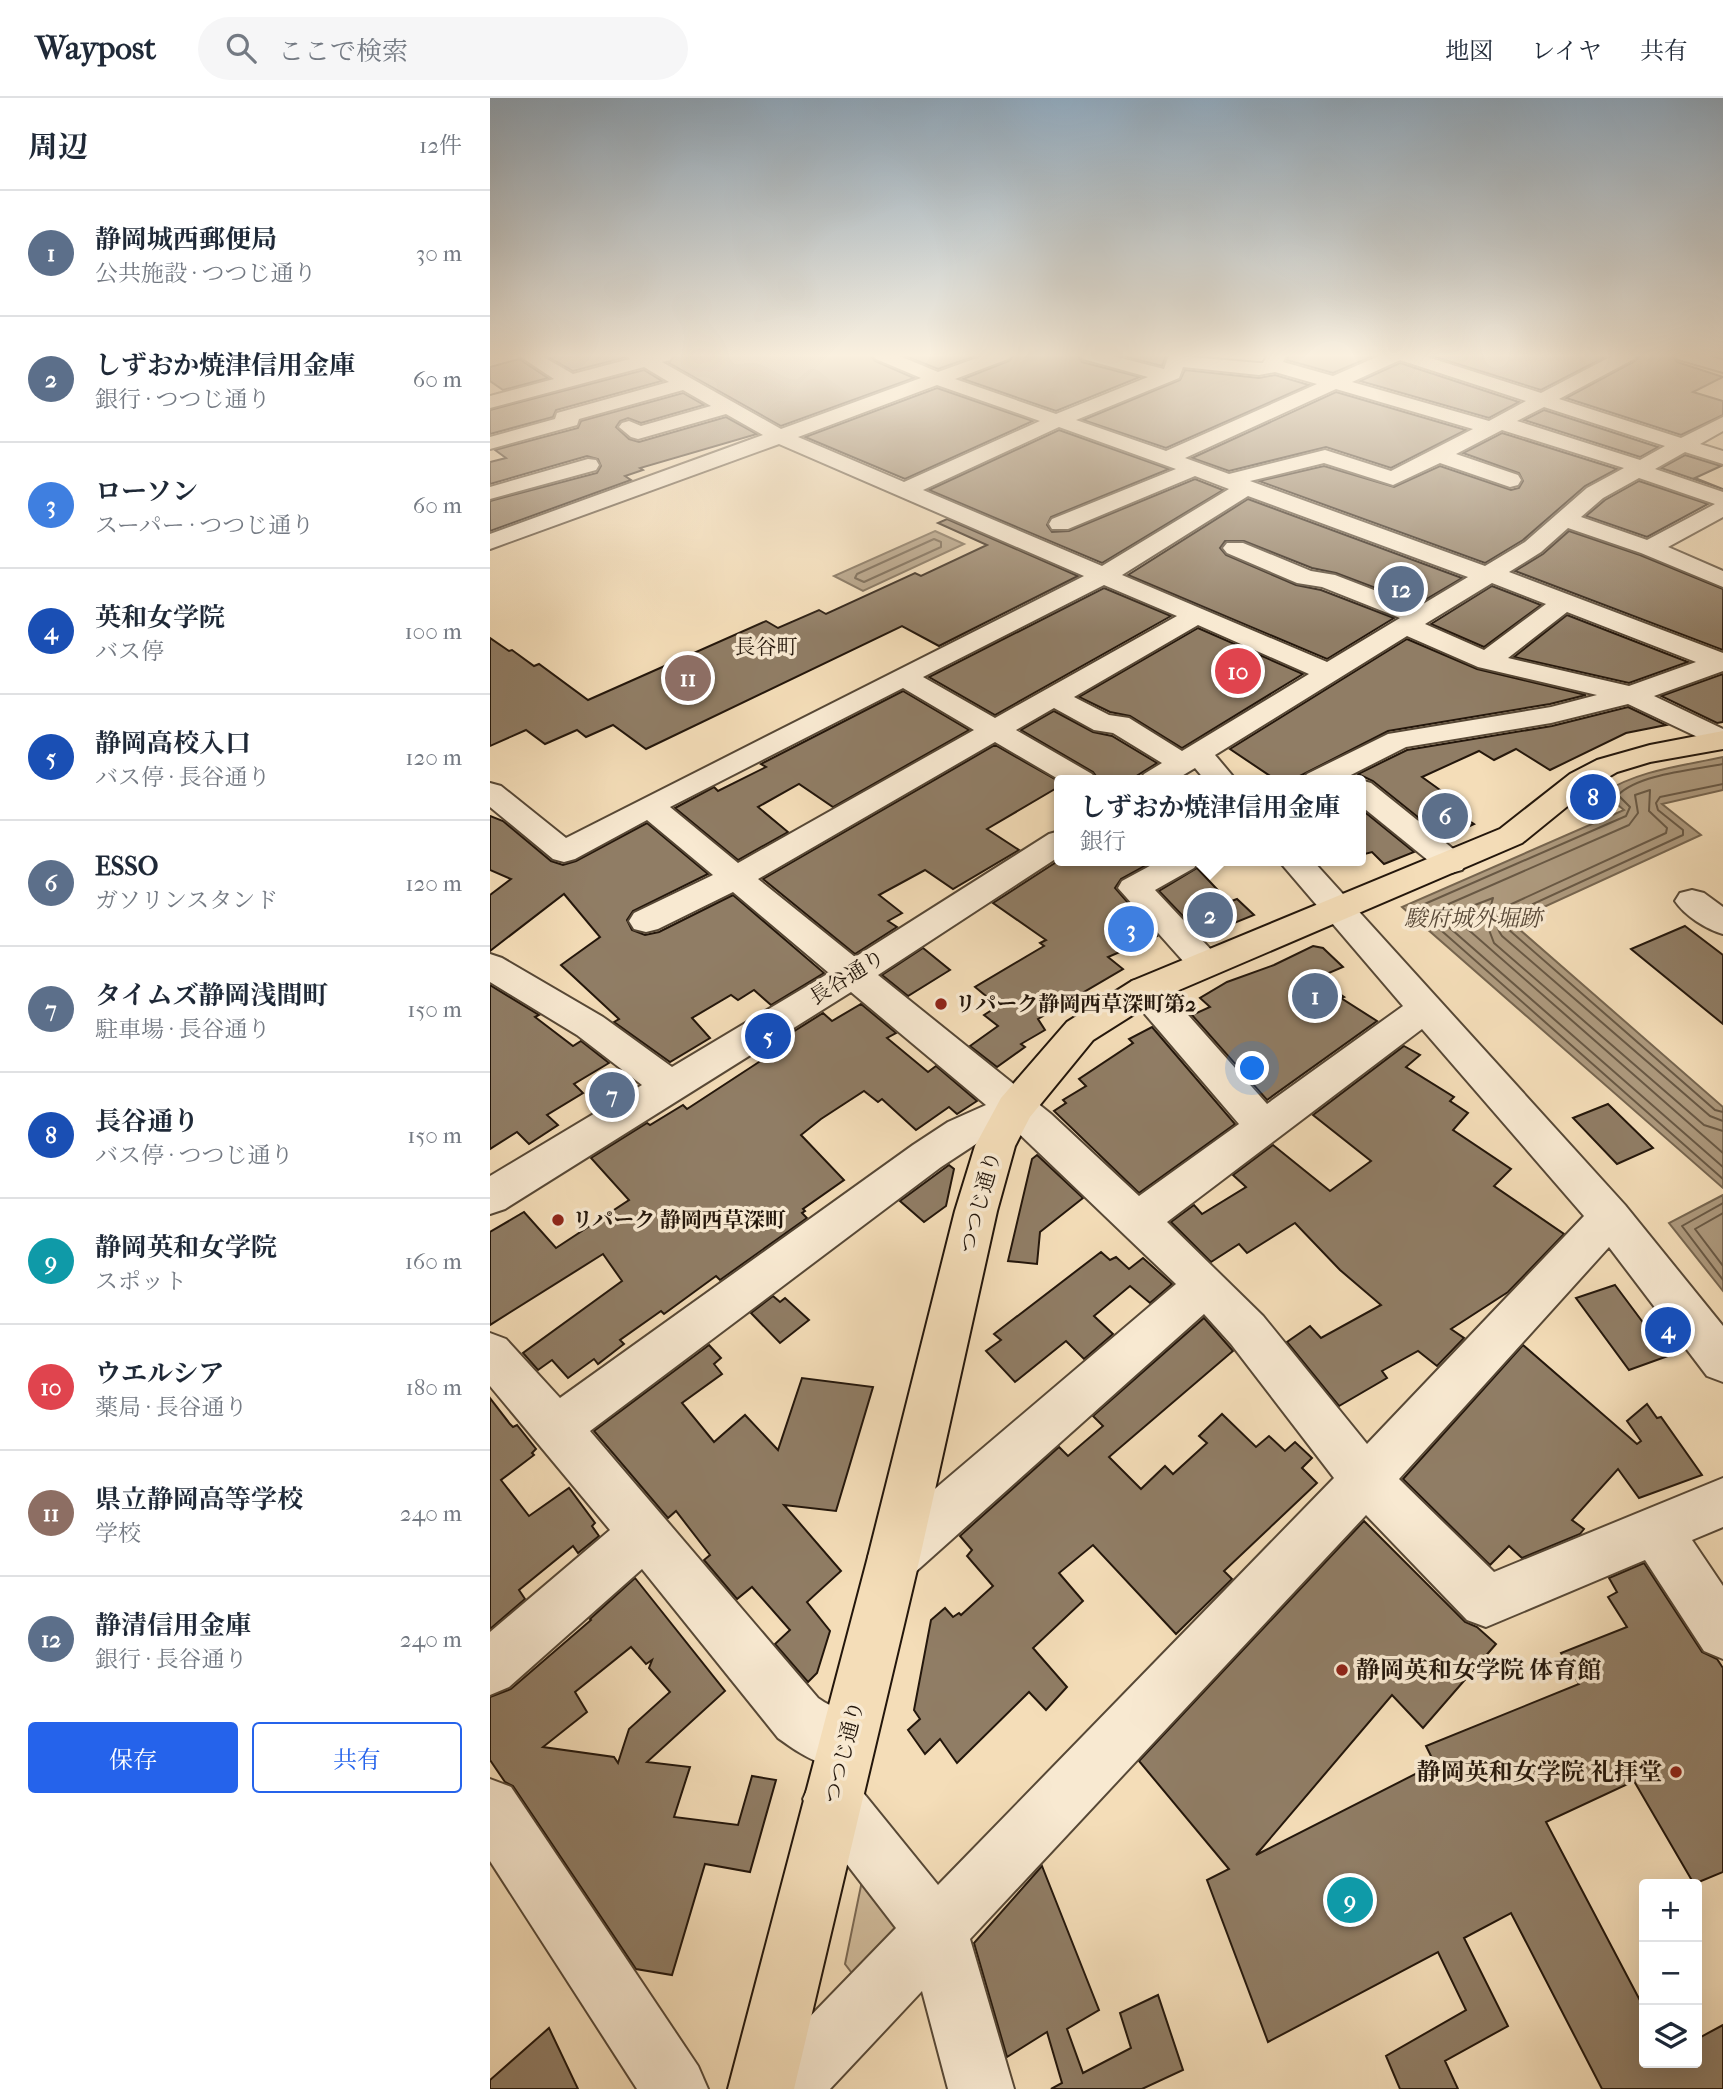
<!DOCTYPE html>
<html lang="ja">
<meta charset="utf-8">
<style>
body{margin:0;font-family:"IM FELL French Canon","Noto Serif JP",serif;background:#f6f6f7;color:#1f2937}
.controls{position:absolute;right:21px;bottom:21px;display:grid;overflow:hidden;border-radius:7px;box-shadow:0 7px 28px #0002}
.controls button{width:63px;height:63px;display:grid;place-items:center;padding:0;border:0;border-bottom:2px solid #e0e1e3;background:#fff;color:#1f2937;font:35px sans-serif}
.you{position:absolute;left:763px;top:971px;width:24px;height:24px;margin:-18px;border:5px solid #fff;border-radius:50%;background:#1a73e8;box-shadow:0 0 0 10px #1a73e833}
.badge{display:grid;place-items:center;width:46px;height:46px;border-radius:50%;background:#2563eb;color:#fff;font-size:23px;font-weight:700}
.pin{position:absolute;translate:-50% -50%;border:4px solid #fff;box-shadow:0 2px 7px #0006}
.popup{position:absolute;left:564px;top:677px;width:312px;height:91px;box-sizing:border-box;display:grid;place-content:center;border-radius:7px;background:#fff;filter:drop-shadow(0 2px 5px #0005);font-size:23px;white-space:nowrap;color:#747a83}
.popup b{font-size:26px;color:#1f2937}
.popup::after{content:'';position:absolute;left:50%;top:100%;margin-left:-14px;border:14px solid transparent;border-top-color:#fff}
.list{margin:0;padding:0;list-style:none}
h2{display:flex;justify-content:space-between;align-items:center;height:91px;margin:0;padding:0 28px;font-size:30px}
h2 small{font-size:23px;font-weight:400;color:#747a83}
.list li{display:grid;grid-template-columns:46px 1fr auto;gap:21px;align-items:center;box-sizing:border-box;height:126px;padding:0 28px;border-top:2px solid #e0e1e3}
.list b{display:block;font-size:26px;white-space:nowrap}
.list p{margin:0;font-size:23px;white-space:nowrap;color:#747a83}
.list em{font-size:23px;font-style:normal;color:#747a83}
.actions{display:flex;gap:14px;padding:21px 28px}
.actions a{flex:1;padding:16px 0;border:2px solid #2563eb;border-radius:7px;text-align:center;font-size:24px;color:#2563eb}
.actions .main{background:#2563eb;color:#fff}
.icon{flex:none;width:38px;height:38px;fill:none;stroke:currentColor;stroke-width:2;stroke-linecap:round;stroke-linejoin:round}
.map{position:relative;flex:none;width:1233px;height:1991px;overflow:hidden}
header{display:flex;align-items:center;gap:42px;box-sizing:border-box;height:98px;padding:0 35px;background:#fff;border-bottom:2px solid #e0e1e3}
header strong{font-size:33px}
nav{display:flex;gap:38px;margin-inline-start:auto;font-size:24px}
.search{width:490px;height:63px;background:#f6f6f7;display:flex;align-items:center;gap:18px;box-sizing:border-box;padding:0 24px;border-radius:38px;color:#747a83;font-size:26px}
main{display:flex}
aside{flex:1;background:#fff}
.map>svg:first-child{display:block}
.green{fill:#d0bb9b;stroke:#7a6853;stroke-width:2}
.water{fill:#ad997d;stroke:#76654f;stroke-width:2}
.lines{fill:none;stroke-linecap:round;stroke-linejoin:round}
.shore{stroke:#685844;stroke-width:2}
.building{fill:#907d65;stroke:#23160b;stroke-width:2;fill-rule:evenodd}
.minor-casing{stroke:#574836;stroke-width:4}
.major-casing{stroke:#23160b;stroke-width:4}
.minor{fill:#f8e9d1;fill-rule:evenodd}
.major{fill:#f4ddb8;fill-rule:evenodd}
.poi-dot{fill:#8f2418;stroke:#f8e9d1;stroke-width:2.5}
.labels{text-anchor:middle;stroke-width:7;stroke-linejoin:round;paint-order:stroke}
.far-quarter-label{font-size:21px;fill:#23160b;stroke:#f8e9d1}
.street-label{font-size:21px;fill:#23160b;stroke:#f8e9d1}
.poi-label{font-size:21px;font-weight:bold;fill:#23160b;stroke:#f8e9d1;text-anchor:start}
.water-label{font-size:23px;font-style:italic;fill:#5a4a39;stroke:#f8e9d1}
.near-poi-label{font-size:24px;font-weight:bold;fill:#23160b;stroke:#f8e9d1;text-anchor:start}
</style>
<header>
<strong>Waypost</strong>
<div class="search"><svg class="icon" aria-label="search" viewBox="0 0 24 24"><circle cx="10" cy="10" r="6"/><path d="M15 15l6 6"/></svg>ここで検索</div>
<nav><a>地図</a><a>レイヤ</a><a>共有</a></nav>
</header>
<main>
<aside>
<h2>周辺<small>12件</small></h2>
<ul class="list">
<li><span class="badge" style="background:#5c6f8a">1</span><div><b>静岡城西郵便局</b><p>公共施設 · つつじ通り</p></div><em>30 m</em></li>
<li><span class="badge" style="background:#5c6f8a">2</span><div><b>しずおか焼津信用金庫</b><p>銀行 · つつじ通り</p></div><em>60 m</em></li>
<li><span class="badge" style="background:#3f7fe0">3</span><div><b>ローソン</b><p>スーパー · つつじ通り</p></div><em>60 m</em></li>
<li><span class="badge" style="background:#1a4fb4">4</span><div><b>英和女学院</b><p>バス停</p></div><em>100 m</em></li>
<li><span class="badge" style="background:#1a4fb4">5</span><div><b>静岡高校入口</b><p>バス停 · 長谷通り</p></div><em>120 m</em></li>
<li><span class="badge" style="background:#5c6f8a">6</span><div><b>ESSO</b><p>ガソリンスタンド</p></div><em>120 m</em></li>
<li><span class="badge" style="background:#5c6f8a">7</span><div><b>タイムズ静岡浅間町</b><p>駐車場 · 長谷通り</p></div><em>150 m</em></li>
<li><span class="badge" style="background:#1a4fb4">8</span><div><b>長谷通り</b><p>バス停 · つつじ通り</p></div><em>150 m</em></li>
<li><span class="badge" style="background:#0f9aa8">9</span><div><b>静岡英和女学院</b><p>スポット</p></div><em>160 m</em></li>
<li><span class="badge" style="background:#e0444e">10</span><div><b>ウエルシア</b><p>薬局 · 長谷通り</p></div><em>180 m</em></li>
<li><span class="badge" style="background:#8d6e63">11</span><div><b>県立静岡高等学校</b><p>学校</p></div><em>240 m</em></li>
<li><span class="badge" style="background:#5c6f8a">12</span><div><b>静清信用金庫</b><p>銀行 · 長谷通り</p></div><em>240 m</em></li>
</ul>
<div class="actions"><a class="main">保存</a><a>共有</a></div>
</aside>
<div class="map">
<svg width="1233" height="1991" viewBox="0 0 1233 1991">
<rect width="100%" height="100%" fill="#f4ddb8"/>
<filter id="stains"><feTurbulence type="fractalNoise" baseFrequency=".00286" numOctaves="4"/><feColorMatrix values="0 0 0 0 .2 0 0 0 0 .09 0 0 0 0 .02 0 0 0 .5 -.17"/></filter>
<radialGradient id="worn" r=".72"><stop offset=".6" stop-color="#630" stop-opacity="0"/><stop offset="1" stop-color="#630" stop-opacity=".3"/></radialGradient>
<path class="green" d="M375 1768 409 1821 404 1847 368 1883 355 1866Z"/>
<g class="water">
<path d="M445 433 474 446 373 493 344 478Z"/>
<path d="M1233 659V692L1172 706 1211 737 1021 824 1233 1009V1090L912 809 1134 712 1113 695C1149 672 1192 668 1233 659Z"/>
<path d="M1233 1097V1193L1179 1125Z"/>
</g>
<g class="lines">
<g class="shore">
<path d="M444 441 451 444V449L374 484 365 480 367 476Z"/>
<path d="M1233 666C1204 672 1149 676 1128 697L1140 709 1136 718 930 808 928 812 1233 1081"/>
<path d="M1233 686 1170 699 1166 705 1168 712 1193 732V737L1019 817 1015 825 1018 831 1225 1012 1233 1014"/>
<path d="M1233 1023 1220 1018 1012 838C1004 827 1005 818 1015 809L1176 735 1177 730 1159 713 1160 692 1145 697 1148 715 1139 727 945 812V817L1233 1069"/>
<path d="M1233 1033 1214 1027 1004 845 996 824 1003 800 964 815 965 820 1233 1055"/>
<path d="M1233 1105 1192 1128 1233 1182"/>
<path d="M1233 1115 1205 1131 1233 1168"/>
</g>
</g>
<g class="building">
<path d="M55 257H134L136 259 83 273Z"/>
<path d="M184 257H380L385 263 424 280 291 328 179 265Z"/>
<path d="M413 257H488L448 271Z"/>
<path d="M524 257H587L592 264 650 279 566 313 473 281 519 263Z"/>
<path d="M629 257H676L672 268Z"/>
<path d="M799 257H885L843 275 797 262Z"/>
<path d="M939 257H1119L1051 292Z"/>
<path d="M1150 257H1182L1187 264 1233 279 1203 294 1233 303V317L1191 337 1076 300 1145 263Z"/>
<path d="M29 261 58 280 13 292 0 283V269Z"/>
<path d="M910 265 1029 304 999 320 870 283Z"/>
<path d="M154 272 172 283 66 312 63 319 0 336V312Z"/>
<path d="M695 272 769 280 785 277 819 287 676 350 593 322 690 282Z"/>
<path d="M447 290 543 323 415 381 315 339Z"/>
<path d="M846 294 976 332 901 370 836 349 739 373 702 360Z"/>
<path d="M193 295 214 307 151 325 138 320 130 323 126 329 139 341 149 344 236 319 267 336 150 370 153 372 135 378 141 382 0 433V403L107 375 111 368 108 361 97 358 0 386V364L16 360 5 352 88 330 91 323Z"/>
<path d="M1054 312 1168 349 1150 359 1034 322Z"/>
<path d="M569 332 679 371 561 419 557 427 562 434 579 433 705 381 733 392 612 465 439 392Z"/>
<path d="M1012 335 1127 371 1095 388 1033 442 995 465 769 383 834 368 904 389 950 368 1021 392 1029 390 1033 383 1029 375 973 355Z"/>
<path d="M1195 357 1231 368 1205 380 1233 391 1171 370Z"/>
<path d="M1149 383 1218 406 1157 439 1096 418 1115 402Z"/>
<path d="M758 401 972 480 928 506 846 475 822 470 754 443H735L730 450 736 457 806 487 831 492 904 520 837 561 638 477Z"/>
<path d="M457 421 588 478 449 548 412 528 156 651 123 627 96 639 87 632 55 646 36 632 0 648V540L19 553 22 552 44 568 49 566 98 602 276 523 288 530 329 512 336 516 425 475 431 478 497 447 448 425Z"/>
<path d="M1079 433 1150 457 1233 491V552L1025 473 1053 456Z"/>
<path d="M1002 488 1051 507 994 549 941 526Z"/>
<path d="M614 490 681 518 505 617 439 579Z"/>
<path d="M1077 517 1198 564 1139 585 1024 559Z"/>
<path d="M708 530 813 576 692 650 640 618 620 614 589 599Z"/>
<path d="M917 541 987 571 1096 597 1060 606 898 633 802 682H786L740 651Z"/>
<path d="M1233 576V624L1227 625 1171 598Z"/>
<path d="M413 593 479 632 343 709 309 686 268 709 298 734 248 762 185 710 224 689 228 693 276 669 271 666Z"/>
<path d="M1138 609 1176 627 1136 635 1060 672 1026 651 1004 662 989 653 932 679 971 707 962 711 984 726 954 740 883 683 868 676 917 652 1062 628Z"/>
<path d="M564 613 603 634 622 638 667 665 640 682H609L603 674 531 632Z"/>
<path d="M505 647 570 684V688L497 731 529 752 463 791 435 772 389 797 412 815 398 823 407 829 365 856 273 781Z"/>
<path d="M871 711 924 754 894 766 882 754 871 757Z"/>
<path d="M0 718 13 723 61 763 73 767 86 763 157 725 218 776 143 813 137 822 142 832 155 837 169 834 243 797 334 875 281 907 264 892 248 902 241 897 202 920 220 940 180 964 124 924 129 921 71 867 110 839 74 796 0 853V797L21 781 0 772Z"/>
<path d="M568 763H664L631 781 625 790 667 838 618 859 633 871 548 921 555 932 531 946 535 949 507 969 480 948 508 928 494 917 508 908 485 889 554 848 550 845 556 842 503 805Z"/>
<path d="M707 770 739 804 747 801 764 817 712 838 669 793Z"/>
<path d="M1195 828 1233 857V926L1141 851Z"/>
<path d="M823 848 833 850 853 869 827 880 854 899 851 900 887 923 777 1002 702 917 720 909 710 900 737 884 784 867Z"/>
<path d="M433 850 460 872 418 898 392 877Z"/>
<path d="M0 887 49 917 45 919 83 948 91 943 119 965 84 986 93 995 57 1017 68 1027 39 1046 27 1034 0 1051Z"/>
<path d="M371 906 406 935 397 940 438 974 446 968 487 1003 467 1016 459 1009 426 1032 392 1001 388 1004 374 993 331 1021 311 1037 354 1082 313 1111 315 1113 312 1115 317 1120 230 1182 226 1178 174 1216 171 1213 130 1242 134 1246 108 1266 104 1261 78 1280 62 1262 48 1272 33 1255 132 1183 113 1156 0 1227V1134L34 1114 66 1150 139 1102 101 1060 157 1025 160 1027 193 1007 197 1011 272 962 266 957 333 915 342 923Z"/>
<path d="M662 929 745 1026 649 1095 564 1013 576 1005 573 1002 596 988 589 981 643 945 639 941Z"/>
<path d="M914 948 930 957 916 969 964 999 960 1003 978 1015 963 1032 1021 1071 1004 1088 1074 1136 1018 1194 961 1231 974 1240 947 1268 928 1253 892 1273 897 1280 849 1308 797 1244 820 1228 831 1240 891 1207 850 1172 805 1125 757 1155 749 1146 721 1164 681 1124 704 1107 712 1116 756 1089 743 1077 783 1047 840 1093 881 1063 823 1017Z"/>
<path d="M1118 1006 1163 1050 1127 1066 1083 1020Z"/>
<path d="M547 1057 593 1100 550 1134 547 1166 518 1163 542 1061Z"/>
<path d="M459 1067 464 1071 456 1108 434 1124 410 1103Z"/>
<path d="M611 1154 620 1162 626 1159 639 1171 653 1160 682 1186 660 1205 640 1188 604 1218 623 1236 594 1261 576 1243 525 1284 496 1253 511 1242 504 1236Z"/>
<path d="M1125 1187 1178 1258 1139 1272 1086 1200Z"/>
<path d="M283 1198 290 1204 295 1200 319 1222 290 1245 261 1215Z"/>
<path d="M714 1220 743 1253 619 1359 651 1391 675 1368 683 1376 717 1345 709 1338 732 1316 766 1349 779 1338 795 1353 805 1344 822 1360 812 1370 827 1385 734 1473 742 1481 686 1536 603 1447 569 1475 593 1503 543 1550 577 1589 556 1612 539 1594 467 1665 450 1641 435 1656 418 1632 430 1621 424 1612 441 1522 455 1510 463 1519 469 1515 471 1517 503 1488 477 1458 482 1452 470 1438 569 1349 578 1358 613 1328 603 1318Z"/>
<path d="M219 1247 231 1260 224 1266 232 1276 192 1305 224 1344 255 1317 288 1352 312 1280 383 1289 346 1413 294 1407 351 1473 317 1504 340 1533 327 1575 318 1584 285 1546 300 1532 262 1489 247 1501 214 1462 220 1457 186 1413 178 1420 104 1333Z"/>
<path d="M1033 1247 1147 1346 1151 1343 1137 1323 1157 1306 1167 1320 1171 1319 1212 1377 1149 1400 1128 1371 1082 1422 1094 1431 1090 1436 1032 1460 1019 1448 1000 1467 913 1381Z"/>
<path d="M0 1300 20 1326 23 1329 27 1327 46 1351 42 1355 44 1357 11 1382 39 1418 79 1390 105 1425 102 1428 109 1438 88 1455 83 1448 29 1492 35 1501 0 1531Z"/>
<path d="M874 1423 975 1524 987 1529 1006 1546 933 1630 902 1597 766 1757 945 1666 936 1648 1089 1586 1071 1555 1137 1529 1118 1499 1127 1494 1119 1480 1154 1465 1212 1554 1227 1561 1233 1570V1774L1204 1786 1144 1683 1056 1724 1154 1910V1965H1207V1941L1233 1927V1991H1112L1021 1815 974 1840 1018 1928 955 1963 968 1991H910L896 1958 976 1912 948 1854 778 1944 717 1782 739 1771 649 1663Z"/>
<path d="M145 1480 235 1593 157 1664 200 1669 184 1719 248 1727 262 1678 286 1682 260 1774 215 1766 182 1877 146 1871 23 1688 15 1684 0 1662V1599L21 1591 101 1522 100 1521ZM141 1549 156 1566 162 1562 159 1570 180 1594 139 1631 128 1665 124 1659 53 1649 97 1614 85 1594Z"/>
<path d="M552 1768 609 1912 577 1931 593 1975 641 1950 630 1915 668 1897 693 1972 652 1991H561L572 1985 557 1934 517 1959 484 1845Z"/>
<path d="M59 1930 88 1991H0V1982Z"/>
</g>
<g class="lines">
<g class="minor-casing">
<g id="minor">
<path d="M28 257H50L83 276 140 261 137 257H182L180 262 172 264 291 331 431 280 386 261 383 257H407L448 274 495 257H521L518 261 465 281 566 316 658 279 593 261 590 257H619L674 271 679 257 769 265H773L778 257H796L793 264 843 278 891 257H931L1051 295 1124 257H1147L1144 261 1069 301 1191 340 1233 319V333L1210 346 1233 353V366L1195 354 1165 371 1233 394V419L1178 449 1233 473V489L1151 455 1078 430 1051 454 1019 474 1233 555V573L1164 598 1233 631V651L1138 606 1061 625 916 649 851 682H813L817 676 898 636 1061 609 1107 597 988 569 917 538 725 657 746 682H715L705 670 685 682H650L654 676 672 665 623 635 604 632 564 610 526 632 602 676 606 682H570L505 644 268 781 365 859 559 736 570 733V758L388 877 561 1016 649 1098 749 1026 642 901 637 892 642 883 655 880 668 883 777 1006 913 908 789 763H823L1135 1107 1233 1228V1284L1217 1278 1119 1149 909 1381 1004 1474 1233 1380V1429L1202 1442 1233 1488V1561L1214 1553 1155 1462 996 1529 977 1522 876 1417 480 1841 524 1991H458L432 1893 340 1991H262L272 1968 406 1830 322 1721 313 1701 322 1681 342 1672 362 1681 448 1787 844 1380 741 1246 714 1216 422 1477 404 1485 386 1477 378 1459 386 1441 686 1186 522 1029 486 1046 451 1069 100 1333 328 1600C344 1612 358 1612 377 1620L385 1640 377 1660C339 1676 319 1662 288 1640L152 1471 19 1589 0 1597V1534L120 1432 0 1288V1235L16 1241 70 1300 423 1047 458 1024 496 1007 361 894 15 1111 0 1116V1078L152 987 87 937 0 884V856L12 860 113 919 182 969 339 875 243 794 168 831 156 834 144 831 139 823 144 815 223 777 157 722 85 761 74 764 63 761 0 709V685L11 688 76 740 594 478 289 346 0 451V436L273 337 236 316 148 341 141 339 129 329 132 325 139 323 151 328 221 308 193 292 89 321 87 327 0 351V339L65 321 67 315 179 284 154 269 0 310V298L64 281ZM910 262 1036 303 999 323 862 284ZM693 269 769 277 785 274 827 286 676 353 586 322 689 280ZM447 287 550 323 414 384 308 339ZM846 291 983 331 901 373 835 352 739 376 695 360ZM1054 309 1175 348 1150 362 1027 323ZM569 329 686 371 562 421 559 426 562 431H578L705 378 739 391 612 468 433 392ZM1012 332 1134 370 1097 390 1035 444 995 468 760 383 834 365 903 387 950 365 1020 389 1028 387 1031 382 1028 377 966 356ZM1149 380 1225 406 1157 442 1091 419 1113 400ZM758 398 978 479 928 509 845 477 821 473 753 445H737L733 450 737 455 807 485 832 489 910 520 837 564 632 477ZM1002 485 1056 506 994 552 935 526ZM614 487 687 518 505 620 433 579ZM1077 514 1206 564 1139 588 1018 560ZM708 527 819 576 692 653 639 620 619 617 584 599ZM413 590 484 632 248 765 180 709ZM932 931 1094 1118 877 1346 773 1218 677 1124Z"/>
<path d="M1185 257H1214L1233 262V274L1188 261Z"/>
<path d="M98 361 106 362 109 367 106 372 0 401V389Z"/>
<path d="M869 682H870L881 685 972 758 977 765 972 772 961 775 950 772 870 707Z"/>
<path d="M669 763H709L704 770 665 792 726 857 731 865 726 873 714 877 702 873 628 790 632 783Z"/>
<path d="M1202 792 1214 795 1233 809V836C1216 831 1195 818 1185 803L1190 795Z"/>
<path d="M0 1681 21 1689 208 1968 218 1991H147L0 1763Z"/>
</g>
</g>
<g class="major-casing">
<path id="major" d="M1233 633V651L1160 664 1127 674 1101 689 1032 745 668 901 603 942 540 1019 525 1048 507 1113 430 1459 304 1991H238L378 1459 465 1113 485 1048 511 1000 577 924 642 883 1010 731 1080 676 1107 662 1160 647Z"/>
</g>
<use href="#minor" class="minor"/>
<use href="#major" class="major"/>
</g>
<linearGradient id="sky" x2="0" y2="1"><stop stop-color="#90a9bd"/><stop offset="0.48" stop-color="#faf0df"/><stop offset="1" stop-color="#faf0df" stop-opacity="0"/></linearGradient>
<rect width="1233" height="536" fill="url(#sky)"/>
<g class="poi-dot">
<circle cx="451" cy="906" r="7"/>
<circle cx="68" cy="1122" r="7"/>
<circle cx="852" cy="1572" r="7"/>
<circle cx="1186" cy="1674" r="7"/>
</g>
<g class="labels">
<g class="far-quarter-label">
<text x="276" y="556">長谷町</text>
</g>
<g class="street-label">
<text transform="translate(357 879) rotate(-32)" y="7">長谷通り</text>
<text transform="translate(490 1104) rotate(-75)" y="7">つつじ通り</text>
<text transform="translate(354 1654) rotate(-76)" y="7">つつじ通り</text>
</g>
<g class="poi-label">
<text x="465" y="913">リパーク静岡西草深町第2</text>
<text x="82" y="1129">リパーク 静岡西草深町</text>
</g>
<g class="water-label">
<text x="983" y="828">駿府城外堀跡</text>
</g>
<g class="near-poi-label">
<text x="866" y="1580">静岡英和女学院 体育館</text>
<text x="1172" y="1682" text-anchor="end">静岡英和女学院 礼拝堂</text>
</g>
</g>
<rect width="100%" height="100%" filter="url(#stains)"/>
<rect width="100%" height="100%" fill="url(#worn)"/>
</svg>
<div class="controls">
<button>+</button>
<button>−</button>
<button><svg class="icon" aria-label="layers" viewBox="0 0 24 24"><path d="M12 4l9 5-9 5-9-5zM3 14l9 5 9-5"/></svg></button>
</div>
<div class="you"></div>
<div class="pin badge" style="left:825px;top:898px;background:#5c6f8a">1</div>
<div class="pin badge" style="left:720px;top:817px;background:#5c6f8a">2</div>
<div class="popup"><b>しずおか焼津信用金庫</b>銀行</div>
<div class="pin badge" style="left:641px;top:831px;background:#3f7fe0">3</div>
<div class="pin badge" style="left:1178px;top:1232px;background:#1a4fb4">4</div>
<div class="pin badge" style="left:278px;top:938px;background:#1a4fb4">5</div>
<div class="pin badge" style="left:955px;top:718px;background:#5c6f8a">6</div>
<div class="pin badge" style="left:122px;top:997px;background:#5c6f8a">7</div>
<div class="pin badge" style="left:1103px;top:699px;background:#1a4fb4">8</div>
<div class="pin badge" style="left:860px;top:1802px;background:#0f9aa8">9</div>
<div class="pin badge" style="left:748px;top:573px;background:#e0444e">10</div>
<div class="pin badge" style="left:198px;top:580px;background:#8d6e63">11</div>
<div class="pin badge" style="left:911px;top:491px;background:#5c6f8a">12</div>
</div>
</main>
